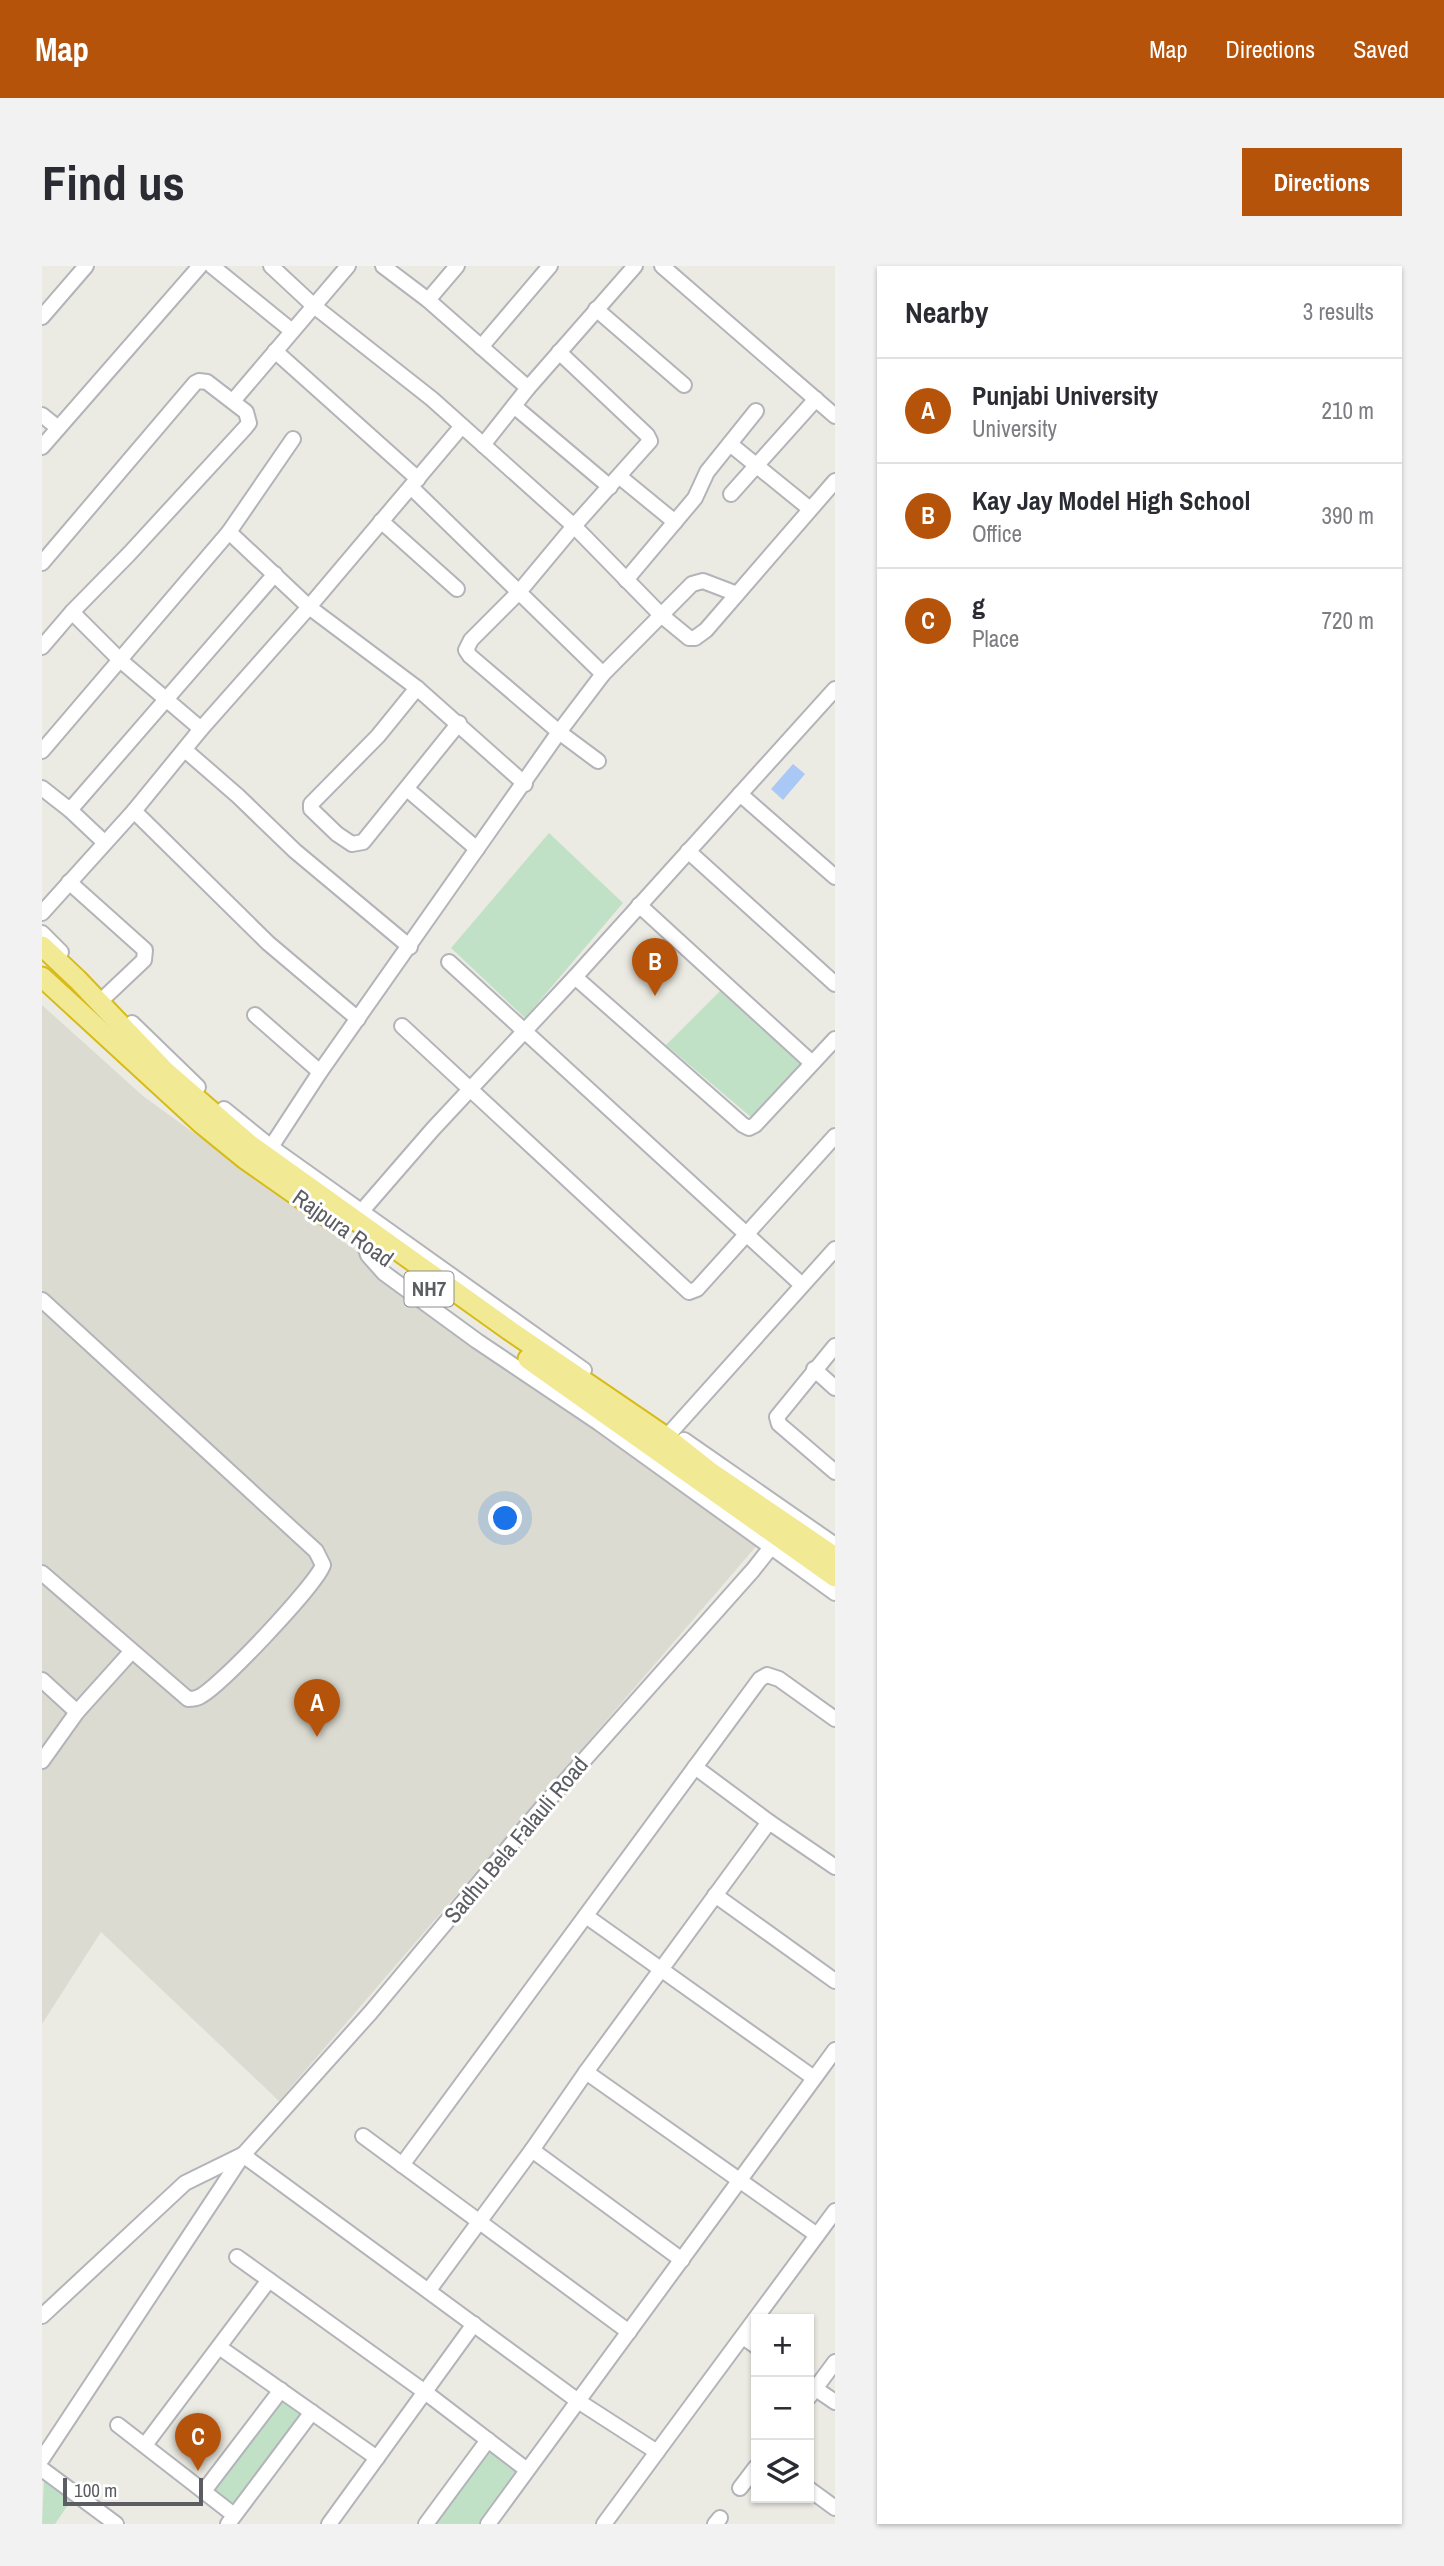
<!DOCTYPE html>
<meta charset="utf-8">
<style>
body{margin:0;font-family:"Archivo Narrow",sans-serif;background:#f2f2f3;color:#2b2b33}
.controls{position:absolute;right:21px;bottom:21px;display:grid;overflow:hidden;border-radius:0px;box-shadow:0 2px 5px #0004}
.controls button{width:63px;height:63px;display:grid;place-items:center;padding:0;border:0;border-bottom:2px solid #e1e1e2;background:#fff;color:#2b2b33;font:35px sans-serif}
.scale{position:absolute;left:21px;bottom:18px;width:140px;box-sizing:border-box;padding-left:7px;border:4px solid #5b5d62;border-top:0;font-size:19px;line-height:24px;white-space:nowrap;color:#5b5d62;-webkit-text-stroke:5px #fff;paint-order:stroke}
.you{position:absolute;left:464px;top:1253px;width:24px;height:24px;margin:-18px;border:5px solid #fff;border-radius:50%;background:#1a73e8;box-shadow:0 0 0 10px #1a73e833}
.badge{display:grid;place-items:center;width:46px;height:46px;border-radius:50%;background:#b45309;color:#fff;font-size:23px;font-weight:700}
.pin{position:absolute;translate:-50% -58px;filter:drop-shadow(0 2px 4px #0008)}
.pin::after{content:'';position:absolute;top:37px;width:24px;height:21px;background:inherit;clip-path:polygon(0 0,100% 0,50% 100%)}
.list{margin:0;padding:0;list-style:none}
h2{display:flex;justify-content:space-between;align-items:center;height:91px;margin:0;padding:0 28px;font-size:30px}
h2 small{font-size:23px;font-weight:400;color:#7c7c81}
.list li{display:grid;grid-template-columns:46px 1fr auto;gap:21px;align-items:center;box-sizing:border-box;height:105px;padding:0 28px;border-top:2px solid #e1e1e2}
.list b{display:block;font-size:26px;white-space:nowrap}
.list p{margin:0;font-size:23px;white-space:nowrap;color:#7c7c81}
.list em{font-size:23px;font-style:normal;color:#7c7c81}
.icon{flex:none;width:38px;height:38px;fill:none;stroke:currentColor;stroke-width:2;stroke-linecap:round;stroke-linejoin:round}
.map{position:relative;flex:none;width:793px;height:2258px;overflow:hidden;border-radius:0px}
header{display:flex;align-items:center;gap:42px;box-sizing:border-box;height:98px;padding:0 35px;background:#b45309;color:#fff}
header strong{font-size:33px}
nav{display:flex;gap:38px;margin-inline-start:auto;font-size:24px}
.intro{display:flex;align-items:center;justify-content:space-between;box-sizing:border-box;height:168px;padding:0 42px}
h1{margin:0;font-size:49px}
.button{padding:18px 32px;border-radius:0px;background:#b45309;color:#fff;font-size:24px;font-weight:700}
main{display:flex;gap:42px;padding:0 42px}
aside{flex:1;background:#fff;border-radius:0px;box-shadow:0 2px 5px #0004}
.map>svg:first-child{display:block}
.education{fill:#dcdbd1}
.green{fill:#c1e1c7}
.water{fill:#a9c8f5}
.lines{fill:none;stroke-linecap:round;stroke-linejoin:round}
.minor-casing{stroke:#b3b4b9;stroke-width:18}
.highway-casing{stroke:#d7bb18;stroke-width:23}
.minor{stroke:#fff;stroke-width:14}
.highway{stroke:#f1e994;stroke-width:19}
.labels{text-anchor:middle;stroke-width:6;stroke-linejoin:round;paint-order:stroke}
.shield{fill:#fff;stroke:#8c8e91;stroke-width:2}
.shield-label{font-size:21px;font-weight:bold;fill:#5b5d62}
.street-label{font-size:23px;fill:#5b5d62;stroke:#fff}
</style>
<header>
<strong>Map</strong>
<nav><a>Map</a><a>Directions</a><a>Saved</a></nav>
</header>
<div class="intro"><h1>Find us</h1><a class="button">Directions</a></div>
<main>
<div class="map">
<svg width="793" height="2258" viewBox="0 0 793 2258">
<rect width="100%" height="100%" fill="#ecebe3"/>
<path class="education" d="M0 739 101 830 717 1277 237 1835 59 1666 0 1758Z"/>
<g class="green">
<path d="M507 567 581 637 483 752 409 682Z"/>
<path d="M679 724 760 799 710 852 624 779Z"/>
<path d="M241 2131 262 2146 192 2241 170 2223Z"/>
<path d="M448 2181 479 2205 441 2258H389Z"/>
<path d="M2 2213 30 2233 13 2258H0Z"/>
</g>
<path class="water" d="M751 498 763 508 741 534 729 523Z"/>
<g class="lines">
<g class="minor-casing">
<g id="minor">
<path d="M170 0 250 65"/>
<path d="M229 0 272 40 390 133 532 260 619 349 647 372H653L664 364 793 215"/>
<path d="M341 0 386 34 486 122"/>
<path d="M620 0 793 150"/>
<path d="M386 34 415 0"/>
<path d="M554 43 642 119"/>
<path d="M0 51 44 0"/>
<path d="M439 81 508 0"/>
<path d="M233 85 376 213"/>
<path d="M517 86 605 169 608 175 532 260 477 326 429 374 424 384 428 390 517 466 556 495"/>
<path d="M191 135 306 0"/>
<path d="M472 140 568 221"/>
<path d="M0 149 16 162"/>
<path d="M688 178 768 243"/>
<path d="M441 179 486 122 593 0"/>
<path d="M0 181 158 0"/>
<path d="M578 211 633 256"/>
<path d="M369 221 561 408"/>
<path d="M689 228 774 133"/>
<path d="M339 255 415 323"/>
<path d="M187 266 267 341 375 422 483 518"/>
<path d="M0 297 153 117 157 115 165 116 204 146 207 157 203 162 87 288 30 346 0 381"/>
<path d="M584 314 653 232 665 206 714 145"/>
<path d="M30 346 78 394 159 463"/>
<path d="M375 422 336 470 269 538V543L295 568 310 578 321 576 417 457"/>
<path d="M143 484 196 530 253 585 368 681"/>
<path d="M0 485 187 266 251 173"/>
<path d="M0 522 28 544 62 576"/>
<path d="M365 523 435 583"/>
<path d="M698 528 793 611"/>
<path d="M28 544 233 308"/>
<path d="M92 545 226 677 316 753"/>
<path d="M646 585 793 718"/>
<path d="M27 616 103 684 102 694 64 730"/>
<path d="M597 639 770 797"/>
<path d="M0 647 92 545 159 463 267 341 420 160"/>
<path d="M0 667 19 686"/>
<path d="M407 696 760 1019"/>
<path d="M533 711 701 859 707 862 713 859 793 773"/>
<path d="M213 749 278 806"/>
<path d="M90 757 156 821"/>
<path d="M360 760 647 1026 655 1023 793 870"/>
<path d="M182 843 229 881 542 1104"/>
<path d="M229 881 278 806 517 466 561 408 650 318 661 315 695 328"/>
<path d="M319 946 391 863 533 711 793 423"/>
<path d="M321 975 326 989 342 1007 435 1075 557 1157 793 1327"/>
<path d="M0 1034 274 1285 281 1299C274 1319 177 1422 157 1431 153 1433 150 1433 146 1433L0 1307"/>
<path d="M793 1080 735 1151 737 1158 793 1206"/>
<path d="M772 1103 793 1122"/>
<path d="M642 1174 793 1279"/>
<path d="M619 1177 793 983"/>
<path d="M0 1414 35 1446"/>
<path d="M0 1495 35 1446 89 1386"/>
<path d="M653 1501 727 1556"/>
<path d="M673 1629 793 1715"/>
<path d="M544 1650 772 1812"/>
<path d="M544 1806 727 1556 793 1601"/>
<path d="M321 1870 587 2066"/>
<path d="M490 1884 640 1994"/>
<path d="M201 1889 536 2135 615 2186 562 2258"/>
<path d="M360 1899 718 1413 725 1409 737 1413 793 1453"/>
<path d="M195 1991 383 2126 485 2204"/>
<path d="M387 2024 490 1884 544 1806 775 1969"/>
<path d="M0 2050 143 1917 200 1889"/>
<path d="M701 2071 714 2080"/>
<path d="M177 2081 335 2192"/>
<path d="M768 2119 793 2136"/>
<path d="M767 2131 793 2096"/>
<path d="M76 2159 192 2249"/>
<path d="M103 2179 227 2014"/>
<path d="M615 2186 793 1945"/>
<path d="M0 2193 201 1889 329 1746 503 1538 711 1304 741 1266"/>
<path d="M0 2203 74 2258"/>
<path d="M698 2222 714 2201"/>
<path d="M767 2223 793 2242"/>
<path d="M162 2225 239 2124"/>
<path d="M186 2258 270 2146"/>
<path d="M287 2258 432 2058"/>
<path d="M384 2258 446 2174"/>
<path d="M446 2258 793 1784"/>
<path d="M673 2258 678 2252"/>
</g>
</g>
<g class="highway-casing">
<g id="highway">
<path d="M0 680 35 713 124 806 207 878 467 1064 624 1171 667 1205 793 1291"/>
<path d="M0 711 160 858 203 893 293 956"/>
<path d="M486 1093 793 1311"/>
</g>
</g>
<use href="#minor" class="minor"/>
<use href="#highway" class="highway"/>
</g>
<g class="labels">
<rect class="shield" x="362.5" y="1005.5" width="49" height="35" rx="5"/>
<g class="shield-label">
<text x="387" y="1030">NH7</text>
</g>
<g class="street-label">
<text transform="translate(301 962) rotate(35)" y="8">Rajpura Road</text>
<text transform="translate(474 1574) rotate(-50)" y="8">Sadhu Bela Falauli Road</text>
</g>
</g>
</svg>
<div class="controls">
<button>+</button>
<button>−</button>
<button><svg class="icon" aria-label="layers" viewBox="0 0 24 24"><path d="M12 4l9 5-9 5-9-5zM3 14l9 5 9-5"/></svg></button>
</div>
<div class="scale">100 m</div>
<div class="you"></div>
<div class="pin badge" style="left:275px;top:1471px">A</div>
<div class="pin badge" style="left:613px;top:730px">B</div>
<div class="pin badge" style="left:156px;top:2205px">C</div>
</div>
<aside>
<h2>Nearby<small>3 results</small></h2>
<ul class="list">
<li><span class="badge">A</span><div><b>Punjabi University</b><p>University</p></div><em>210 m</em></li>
<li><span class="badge">B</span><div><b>Kay Jay Model High School</b><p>Office</p></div><em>390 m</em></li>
<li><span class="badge">C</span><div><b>g</b><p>Place</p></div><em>720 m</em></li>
</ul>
</aside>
</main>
